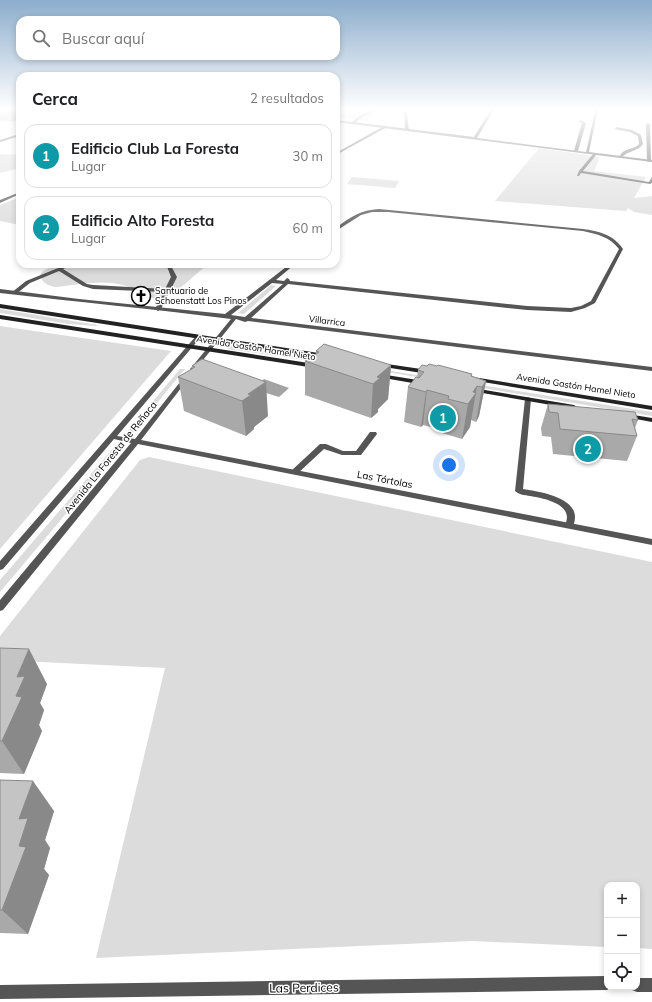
<!DOCTYPE html>
<html lang="es">
<meta charset="utf-8">
<style>
body{margin:0;font-family:Mulish,sans-serif;background:#f6f6f6;color:#202124}
.controls{position:absolute;right:12px;bottom:12px;display:grid;overflow:hidden;border-radius:8px;box-shadow:0 2px 6px #0003}
.controls button{width:36px;height:36px;display:grid;place-items:center;padding:0;border:0;border-bottom:1px solid #e0e0e0;background:#fff;color:#202124;font:20px sans-serif}
.you{position:absolute;left:449px;top:465px;width:14px;height:14px;margin:-10px;border:3px solid #fff;border-radius:50%;background:#1a73e8;box-shadow:0 0 0 6px #1a73e833}
.badge{display:grid;place-items:center;width:26px;height:26px;border-radius:50%;background:#000;color:#fff;font-size:13px;font-weight:700}
.pin{position:absolute;translate:-50% -50%;border:2px solid #fff;box-shadow:0 1px 4px #0006}
.list{margin:0;padding:0;list-style:none}
h2{display:flex;justify-content:space-between;align-items:center;height:52px;margin:0;padding:0 16px;font-size:17px}
h2 small{font-size:13px;font-weight:400;color:#757577}
.list li{display:grid;grid-template-columns:26px 1fr auto;gap:12px;align-items:center;box-sizing:border-box;height:64px;margin:0 8px 8px;padding:0 8px;border:1px solid #e0e0e0;border-radius:12px}
.list b{display:block;font-size:15px;white-space:nowrap}
.list p{margin:0;font-size:13px;white-space:nowrap;color:#757577}
.list em{font-size:13px;font-style:normal;color:#757577}
.icon{flex:none;width:22px;height:22px;fill:none;stroke:currentColor;stroke-width:2;stroke-linecap:round;stroke-linejoin:round}
.map{position:relative;flex:none;width:652px;height:1002px;overflow:hidden}
.search{position:absolute;background:#fff;box-shadow:0 2px 6px #0003;left:16px;top:16px;width:324px;height:44px;display:flex;align-items:center;gap:10px;box-sizing:border-box;padding:0 14px;border-radius:12px;color:#757577;font-size:15px}
.panel{position:absolute;background:#fff;box-shadow:0 2px 6px #0003;left:16px;top:72px;width:324px;height:196px;border-radius:12px}
.map>svg:first-child{display:block}
.green{fill:#dcdcdc}
.water{fill:#a3a3a3}
.lines{fill:none;stroke-linecap:round;stroke-linejoin:round}
.service{fill:#555;fill-rule:evenodd}
.minor{fill:#555;fill-rule:evenodd}
.tertiary{fill:#555;fill-rule:evenodd}
.secondary{fill:#222;fill-rule:evenodd}
.wall{fill:#a9a9a9}
.shaded-wall{fill:#898989}
.building{fill:#c4c4c4;stroke:#898989}
.labels{text-anchor:middle;stroke-width:3;stroke-linejoin:round;paint-order:stroke}
.far-poi-label{font-size:9px;fill:#000;stroke:#fff;text-anchor:start}
.far-street-label{font-size:9px;fill:#000;stroke:#fff}
.street-label{font-size:10px;fill:#000;stroke:#fff}
.near-street-label{font-size:12px;fill:#000;stroke:#fff}
</style>
<div class="map">
<svg width="652" height="1002" viewBox="0 0 652 1002">
<rect width="100%" height="100%" fill="#fff"/>
<g class="green">
<path d="M336 108H380L367 121 336 117Z"/>
<path d="M539 148 600 157 594 171 646 177 634 198 652 196V215L634 212 628 208 626 211 495 201Z"/>
<path d="M0 154 20 155V168L0 173Z"/>
<path d="M352 177 399 181 395 188 347 184Z"/>
<path d="M20 197V225L0 221V205Z"/>
<path d="M57 264H210C193 274 181 292 162 297 152 300 141 298 133 291 130 288 128 286 123 285 101 279 77 285 55 287 47 285 42 283 40 275L43 271Z"/>
<path d="M271 285 276 286 244 314 238 313Z"/>
<path d="M0 309 98 325 96 326 68 324 7 314 0 313Z"/>
<path d="M0 326 171 351 0 549Z"/>
<path d="M231 346 652 412V416L368 369 228 349 226 347Z"/>
<path d="M180 369H185L133 432 130 433 128 431Z"/>
<path d="M119 444 123 446 0 592V580L116 445Z"/>
<path d="M149 457 652 562V949L637 948V885H607V947L472 941 96 958 165 668 0 660V636L140 460Z"/>
</g>
<path class="water" d="M264 379 289 388 279 397 253 389Z"/>
<g class="lines">
<g class="service">
<path d="M377 108H381L361 118 354 124 351 123 359 116Z"/>
<path d="M404 108H406L409 130 407 131 405 130Z"/>
<path d="M580 120 586 123 578 151 576 152 574 151 582 123 579 122Z"/>
<path d="M648 123 650 124 651 161 649 162 647 161 646 124Z"/>
<path d="M384 126 387 127 336 155V153Z"/>
<path d="M616 127 632 130 641 135 643 144C638 152 628 150 621 158H619C623 147 632 151 639 144L638 136 630 132 615 129Z"/>
<path d="M594 153 597 154 583 171 649 182 652 177V183L650 184 581 173 579 176H577L579 171Z"/>
<path d="M20 192V194L0 203V200Z"/>
<path d="M68 264H74L63 269 87 284 93 285 165 289 171 277 166 264H170L177 277 161 309 158 311 155 309 164 292 93 289 83 286 59 271 30 283 16 294 11 293 26 281Z"/>
<path d="M528 397 531 399 523 489C542 492 587 499 572 528H566L565 526C566 523 567 519 567 517 566 502 541 498 530 496 525 495 519 495 515 491L525 399Z"/>
<path d="M370 432H376L377 434 361 455H342L324 449 297 474H294L290 472 320 444H326L343 451H356Z"/>
</g>
<g class="minor">
<path d="M492 108H495L477 138 586 152 596 108H598L589 152 652 160V162L336 122V120L474 137Z"/>
<path d="M379 209 583 229C599 231 614 235 623 249L595 303 585 308 571 312 527 310 288 284 251 318 652 367V371L248 321 245 322 236 319 195 370 193 371 190 369 191 368 231 319C155 309 77 302 0 293V289L79 299 225 314 290 264H295L276 280 284 281 287 278 289 279 290 281 527 306 571 308 581 306 591 301 619 249C610 237 597 234 583 231L388 212H372L361 215 336 231V228C350 217 361 210 379 209ZM272 283 283 284 245 317 231 315Z"/>
<path d="M198 335 200 336V338L117 436 135 439 184 377H188V379L141 440 652 539V545L138 444 3 610 0 611V600L131 443 114 439 3 569 0 570V561L196 336Z"/>
<path d="M607 976V987H612L607 990 0 999V985Z"/>
<path d="M637 978H652V992H637L632 990 631 987H637Z"/>
</g>
<path class="tertiary" d="M19 134H20V136L0 142V140Z"/>
<g class="secondary">
<path d="M0 304 325 354 328 356 325 358 0 308Z"/>
<path d="M0 315 315 364 318 366 315 368 0 319Z"/>
<path d="M380 363 428 370 431 372 428 374 378 366 377 365Z"/>
<path d="M380 374 424 381 427 383 424 385 378 377 377 376Z"/>
<path d="M473 377 652 406V410L471 380V378Z"/>
<path d="M473 388 574 405 577 407 574 409 471 391V389Z"/>
<path d="M627 414 652 418V422L625 417 624 416Z"/>
</g>
</g>
<g class="wall">
<path d="M0 108H20L13 122 0 121Z"/>
<path d="M316 351 391 365 388 399 378 409V412L371 418 305 395V361L316 354Z"/>
<path d="M202 359 268 416 254 427V429L246 436 184 411 178 377 192 369V366Z"/>
<path d="M427 366H437L472 374V376L486 381 479 416 476 422 471 420 470 427 462 439 442 433 443 430 423 425 421 427 404 422 408 387 417 378 418 370Z"/>
<path d="M548 404 638 420 635 428 637 436 627 461 553 454 551 437 542 436 541 428Z"/>
<path d="M0 648 47 684 40 703 44 710 39 725 42 731 24 774 0 773Z"/>
<path d="M0 780 54 811 45 840 50 848 44 869 49 875 28 934 0 933Z"/>
</g>
<g class="shaded-wall">
<path d="M16 108H20V118L13 122 10 111Z"/>
<path d="M391 365 388 399 378 409V412L371 418 373 384 377 377Z"/>
<path d="M486 381 479 416 476 422 482 387Z"/>
<path d="M266 382 268 416 254 427V429L246 436 242 401 248 394Z"/>
<path d="M477 386 470 427 462 439 468 404 473 392Z"/>
<path d="M427 390 423 425 421 427 426 392Z"/>
<path d="M29 649 47 684 40 703 44 710 39 725 42 731 24 774 2 741 16 696 17 677Z"/>
<path d="M33 781 54 811 45 840 50 848 44 869 49 875 28 934 2 910 19 819Z"/>
</g>
<g class="building">
<path d="M0 108H16L10 111 0 110Z"/>
<path d="M324 344 391 365 377 377 380 378 373 384 305 361 319 352 316 351Z"/>
<path d="M202 359 266 382 248 394 251 395 242 401 178 377 195 367 192 366Z"/>
<path d="M429 364 437 366 438 365 472 374 471 376 486 381 482 387 477 386 473 392 476 393 468 404 448 399 449 396 427 390 426 392 408 387 416 377 419 378 424 372 418 370 422 365 427 366Z"/>
<path d="M548 404 635 412 638 420 632 419 637 436 560 429 558 413 549 412Z"/>
<path d="M0 648 29 649 17 677 25 676 16 696 22 697 2 741H0Z"/>
<path d="M0 780 33 781 19 819 28 818 19 846 26 847 2 910H0Z"/>
</g>
<linearGradient id="sky" x2="0" y2="1"><stop stop-color="#8cadcc"/><stop offset="0.44" stop-color="#fff"/><stop offset="1" stop-color="#fff" stop-opacity="0"/></linearGradient>
<rect width="652" height="248" fill="url(#sky)"/>
<defs>
<g id="church-ring" transform="scale(1)"><circle r="9.5" fill="#fff" stroke="#000" stroke-width="1.5"/><path d="M-1.2-6h2.4v3.5h3.3v2.4h-3.3V6h-2.4V-.1h-3.3v-2.4h3.3Z" fill="#000"/></g>
</defs>
<g fill-rule="evenodd">
<use href="#church-ring" x="141" y="296"/>
</g>
<g class="labels">
<g class="far-poi-label">
<text x="155" y="294">Santuario de<tspan x="155" dy="10">Schoenstatt Los Pinos</tspan></text>
</g>
<g class="far-street-label">
<text transform="translate(327 321) rotate(7)" y="3">Villarrica</text>
<text transform="translate(256 348) rotate(9)" y="3">Avenida Gastón Hamel Nieto</text>
<text transform="translate(576 386) rotate(9)" y="3">Avenida Gastón Hamel Nieto</text>
</g>
<g class="street-label">
<text transform="translate(110 457) rotate(-51)" y="4">Avenida La Foresta de Reñaca</text>
<text transform="translate(385 479) rotate(11)" y="4">Las Tórtolas</text>
</g>
<g class="near-street-label">
<text transform="translate(304 988) rotate(-1)" y="4">Las Perdices</text>
</g>
</g>
</svg>
<div class="controls">
<button>+</button>
<button>−</button>
<button><svg class="icon" aria-label="locate" viewBox="0 0 24 24"><circle cx="12" cy="12" r="6"/><path d="M12 2v4M12 18v4M2 12h4M18 12h4"/></svg></button>
</div>
<div class="you"></div>
<div class="pin badge" style="left:443px;top:418px;background:#0f9aa8">1</div>
<div class="pin badge" style="left:588px;top:449px;background:#0f9aa8">2</div>
<div class="search"><svg class="icon" aria-label="search" viewBox="0 0 24 24"><circle cx="10" cy="10" r="6"/><path d="M15 15l6 6"/></svg>Buscar aquí</div>
<section class="panel">
<h2>Cerca<small>2 resultados</small></h2>
<ul class="list">
<li><span class="badge" style="background:#0f9aa8">1</span><div><b>Edificio Club La Foresta</b><p>Lugar</p></div><em>30 m</em></li>
<li><span class="badge" style="background:#0f9aa8">2</span><div><b>Edificio Alto Foresta</b><p>Lugar</p></div><em>60 m</em></li>
</ul>
</section>
</div>
